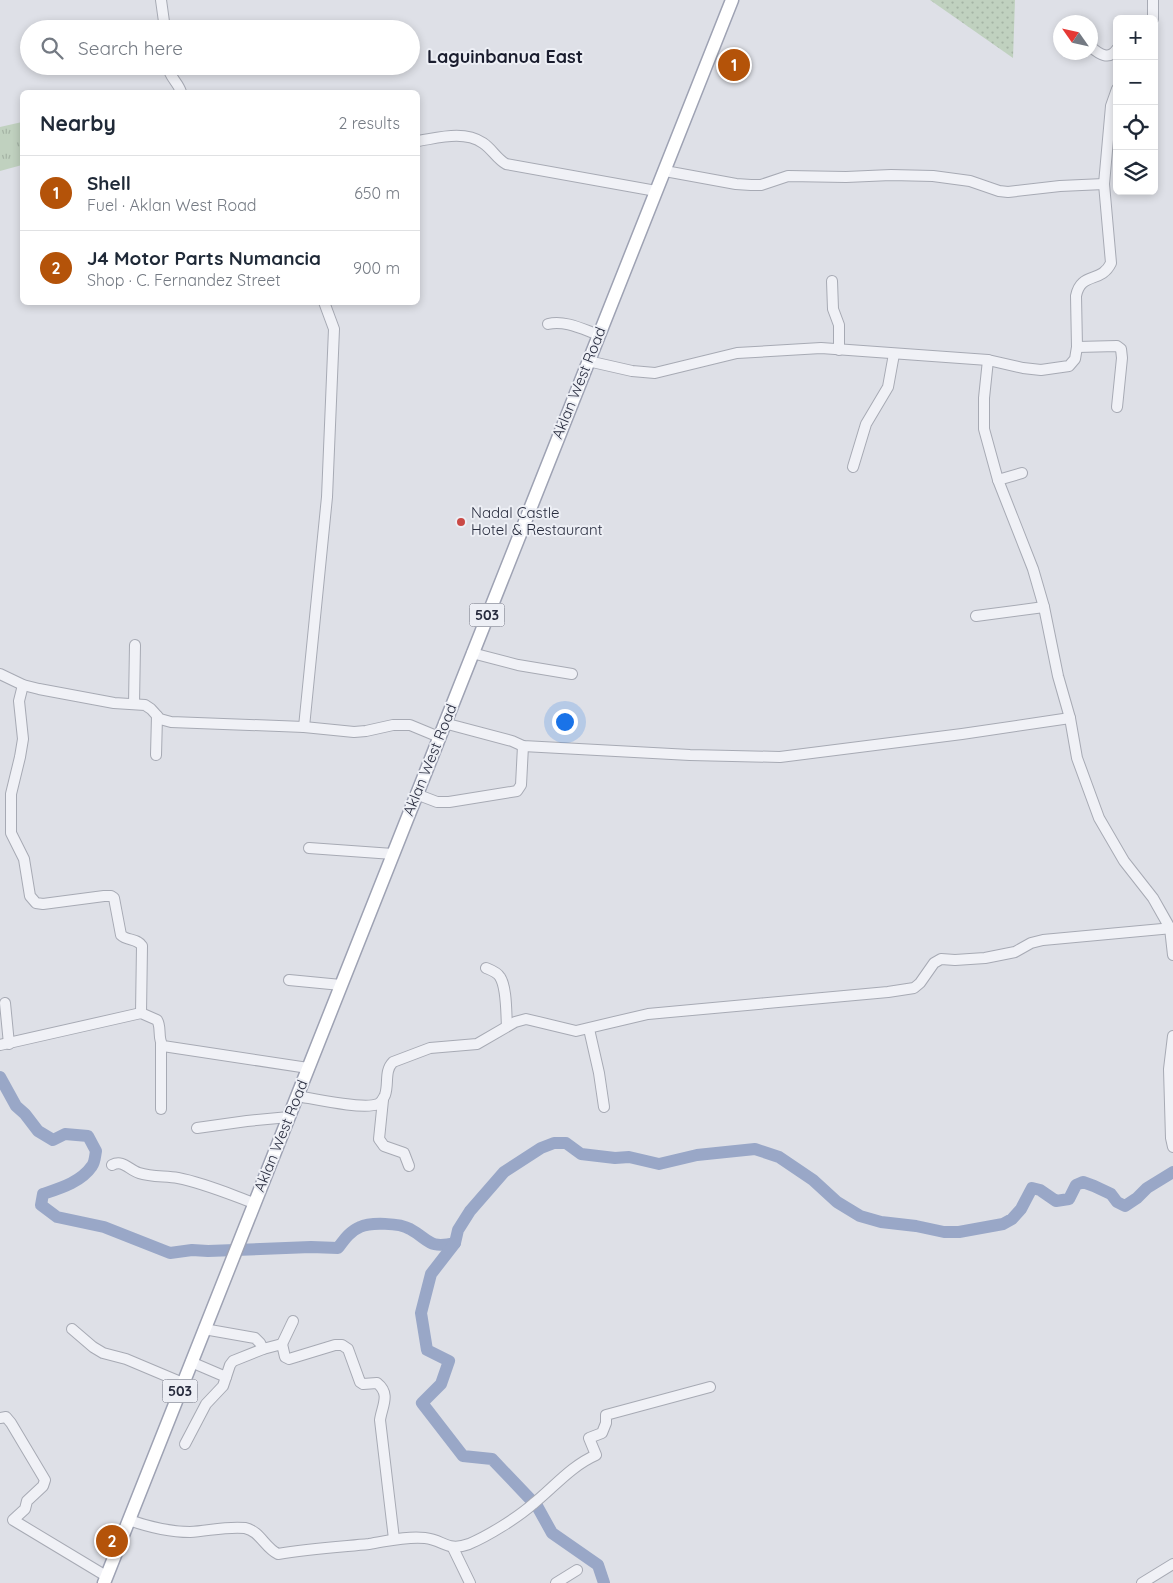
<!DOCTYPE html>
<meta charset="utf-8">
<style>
body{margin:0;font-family:Quicksand,sans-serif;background:#f6f6f7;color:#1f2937}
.controls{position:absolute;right:15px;top:15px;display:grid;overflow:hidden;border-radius:8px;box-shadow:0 2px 8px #0003}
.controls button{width:45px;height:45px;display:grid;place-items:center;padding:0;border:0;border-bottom:1px solid #e0e1e3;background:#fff;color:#1f2937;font:25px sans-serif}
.compass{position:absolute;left:1053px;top:15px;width:45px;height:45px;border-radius:50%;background:#fff;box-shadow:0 2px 8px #0003;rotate:304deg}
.you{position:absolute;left:564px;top:721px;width:18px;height:18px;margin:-12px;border:4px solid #fff;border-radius:50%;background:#1a73e8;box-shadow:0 0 0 8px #1a73e833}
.badge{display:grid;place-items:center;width:32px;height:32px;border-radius:50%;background:#b45309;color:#fff;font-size:16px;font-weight:700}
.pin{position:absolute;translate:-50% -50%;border:2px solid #fff;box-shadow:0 1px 5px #0006}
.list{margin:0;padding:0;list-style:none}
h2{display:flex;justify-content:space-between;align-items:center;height:65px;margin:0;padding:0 20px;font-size:21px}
h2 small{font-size:16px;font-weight:400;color:#747a83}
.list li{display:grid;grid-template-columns:32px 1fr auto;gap:15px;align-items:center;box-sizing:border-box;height:75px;padding:0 20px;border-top:1px solid #e0e1e3}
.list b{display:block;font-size:19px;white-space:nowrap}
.list p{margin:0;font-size:16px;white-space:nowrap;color:#747a83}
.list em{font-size:16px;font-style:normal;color:#747a83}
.icon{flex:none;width:28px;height:28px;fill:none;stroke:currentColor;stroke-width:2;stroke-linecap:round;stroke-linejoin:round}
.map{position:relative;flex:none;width:1173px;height:1583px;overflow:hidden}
.search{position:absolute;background:#fff;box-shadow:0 2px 8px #0003;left:20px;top:20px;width:400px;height:55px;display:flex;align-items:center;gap:12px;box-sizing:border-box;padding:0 18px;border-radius:28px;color:#747a83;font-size:19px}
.panel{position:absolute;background:#fff;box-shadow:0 2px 8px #0003;left:20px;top:90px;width:400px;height:215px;border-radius:8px}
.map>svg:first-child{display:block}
.grass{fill:url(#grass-dots)}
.park{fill:url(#park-tufts)}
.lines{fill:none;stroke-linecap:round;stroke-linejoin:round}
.river{stroke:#99a7c7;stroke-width:12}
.minor-casing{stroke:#a7aab4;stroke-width:12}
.major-casing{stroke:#9ea2b3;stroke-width:15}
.minor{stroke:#f0f1f6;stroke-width:10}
.major{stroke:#fff;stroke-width:12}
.poi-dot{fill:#ca4945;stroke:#edeff5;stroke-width:2}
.labels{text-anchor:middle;stroke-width:4;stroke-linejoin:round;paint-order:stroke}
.shield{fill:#edeff5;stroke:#636675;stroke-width:1}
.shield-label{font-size:14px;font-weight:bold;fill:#282c3e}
.street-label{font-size:15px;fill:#282c3e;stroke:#edeff5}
.poi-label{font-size:15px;fill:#282c3e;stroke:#edeff5;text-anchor:start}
.quarter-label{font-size:18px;font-weight:bold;fill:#1a1d2e;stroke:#edeff5}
</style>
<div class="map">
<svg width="1173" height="1583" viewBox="0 0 1173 1583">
<defs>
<pattern id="grass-dots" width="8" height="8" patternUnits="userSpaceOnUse" patternTransform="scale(1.25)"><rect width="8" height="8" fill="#c0d1bf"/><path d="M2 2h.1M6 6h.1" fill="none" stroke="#a5b4a5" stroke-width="1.8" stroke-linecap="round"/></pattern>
<pattern id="park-tufts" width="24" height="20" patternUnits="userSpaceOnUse" patternTransform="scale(1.25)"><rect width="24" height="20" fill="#c0d1bf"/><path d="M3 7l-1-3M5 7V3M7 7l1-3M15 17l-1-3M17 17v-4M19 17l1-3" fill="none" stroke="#a5b4a5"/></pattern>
</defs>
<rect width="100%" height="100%" fill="#dee0e7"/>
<path class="grass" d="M930 0H1015L1013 58Z"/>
<path class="park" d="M22 122V165L0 171V127Z"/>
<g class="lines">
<g class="river">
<path d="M0 1077 16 1106 25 1114 38 1131 53 1140 65 1134 88 1136 96 1151C95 1156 95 1162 92 1166 81 1182 61 1188 43 1194L41 1205 57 1217 104 1227 170 1253 192 1250 208 1251 311 1247 338 1248C344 1240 350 1231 360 1227 370 1222 400 1223 410 1229 430 1240 428 1249 455 1243"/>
<path d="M532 1501 492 1459 463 1456 422 1403 441 1384 449 1361 427 1350 421 1313 431 1274 455 1243 458 1230 470 1211 504 1172 541 1148 554 1143H566L581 1154 615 1158 629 1157 659 1164 697 1155 755 1149 779 1157 813 1180 837 1202 860 1216 881 1222 916 1226 944 1232H959L1003 1224 1012 1219 1021 1209 1032 1188 1040 1190 1056 1201 1069 1199 1076 1185 1083 1182 1094 1186 1111 1194 1117 1202 1125 1206 1137 1198 1147 1188 1173 1172"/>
<path d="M537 1506 552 1533 598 1565 604 1583"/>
</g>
<g class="minor-casing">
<g id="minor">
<path d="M161 0 165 29"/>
<path d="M1153 0V19"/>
<path d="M1091 47C1099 54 1109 61 1117 49"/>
<path d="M168 66C169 77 178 82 181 92"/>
<path d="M418 141C438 138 464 130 483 143 492 149 497 159 506 164L656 191"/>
<path d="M665 171 736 184 751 185H761L788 176 846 177 891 175 933 176 970 181 999 191 1008 192 1060 186 1104 184"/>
<path d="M832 281 833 309 839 325V350"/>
<path d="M548 324C565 320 582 329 599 335"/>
<path d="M1077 347 1117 346 1121 349 1122 358 1117 407"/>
<path d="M988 360 984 398V429L998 480 1033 569 1044 607 1058 676 1070 718 1077 758 1099 818 1124 861 1153 898 1170 928 1173 955"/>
<path d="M588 361 632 371 655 373 737 353 821 348 988 360 1023 368 1041 370 1069 366 1075 359 1077 347 1076 296C1081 271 1101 284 1111 263L1104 184 1111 106 1117 89"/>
<path d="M853 467 866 424 888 387 894 354"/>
<path d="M998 480 1022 473"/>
<path d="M976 616 1044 607"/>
<path d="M472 653 518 665 572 674"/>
<path d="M0 674 23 685 39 689 114 703 145 705 151 709 160 719 171 722 304 727 354 732 366 731 393 725H410L439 737"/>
<path d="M23 685 19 701 23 739 20 757 11 794V833L24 859 30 896 36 903 43 904 104 896H111L114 898 121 935C127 941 137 938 142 946L141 1013"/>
<path d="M134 704 135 645"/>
<path d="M444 723 512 741 523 746 690 755 780 757 962 734 1070 718"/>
<path d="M304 727 327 497 334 329 324 302"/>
<path d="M156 755 157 716"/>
<path d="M416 794 437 802H449L517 791 521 785 523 746"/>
<path d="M309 848 393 854"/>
<path d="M486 968C491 970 497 972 500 977 507 988 506 1013 507 1026"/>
<path d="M289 980 341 985"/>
<path d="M5 1003 9 1044"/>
<path d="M589 1029 599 1073 604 1107"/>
<path d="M1173 1036 1169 1069 1171 1138 1173 1147"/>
<path d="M0 1045 141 1013 157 1020C162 1028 157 1038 163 1046L308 1068"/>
<path d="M297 1096C315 1099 363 1110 378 1104 382 1102 383 1099 385 1095 389 1084 384 1071 393 1062L430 1048 477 1044 515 1022 526 1019 576 1031 648 1014 888 992 914 988 920 983 934 963 941 959 955 960 985 958 1015 952 1031 943 1043 940 1173 928"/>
<path d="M383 1100 379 1139 384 1146 404 1153 409 1166"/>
<path d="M161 1109V1044"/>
<path d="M197 1128 247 1121 289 1117"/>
<path d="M112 1165C123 1159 129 1170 139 1173 151 1177 165 1176 178 1178 204 1183 229 1194 254 1203"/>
<path d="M72 1329 93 1347 103 1353 126 1359 183 1383"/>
<path d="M204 1329 255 1338 260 1343 263 1349"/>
<path d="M282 1344 293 1321"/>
<path d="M226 1377 230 1365 233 1361 263 1349 282 1344 285 1357 289 1359 335 1345H342L348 1349 360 1382 363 1384 377 1383C391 1394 382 1406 380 1420L394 1539"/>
<path d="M0 1418 6 1417 11 1423 45 1480 43 1486 27 1501 25 1509 13 1520 106 1576"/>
<path d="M185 1444 206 1404 223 1386 226 1377 191 1362"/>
<path d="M129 1520C149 1527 169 1532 190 1532 208 1531 227 1526 245 1528 260 1531 265 1548 278 1554 308 1549 338 1547 369 1544 388 1541 406 1536 425 1538 444 1540 447 1552 469 1544 488 1536 517 1518 533 1504 554 1487 571 1466 596 1455L589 1438 602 1433 606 1423V1415L710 1387"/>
<path d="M453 1548 470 1583"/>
<path d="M556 1583 577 1570"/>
<path d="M1142 1583 1173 1564"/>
</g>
</g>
<g class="major-casing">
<path id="major" d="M104 1583 732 0"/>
</g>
<use href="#minor" class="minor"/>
<use href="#major" class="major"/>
</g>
<circle class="poi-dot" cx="461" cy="522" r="5"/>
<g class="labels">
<g class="shield">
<rect x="469.5" y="603.5" width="35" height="23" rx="4"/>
<rect x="162.5" y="1379.5" width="35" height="23" rx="4"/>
</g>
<g class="shield-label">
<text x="487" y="620">503</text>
<text x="180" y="1396">503</text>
</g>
<g class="street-label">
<text transform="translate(579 383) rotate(-68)" y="5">Aklan West Road</text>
<text transform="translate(430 760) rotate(-68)" y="5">Aklan West Road</text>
<text transform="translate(281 1136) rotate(-68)" y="5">Aklan West Road</text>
</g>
<g class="poi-label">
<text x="471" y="518">Nadal Castle<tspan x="471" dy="17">Hotel &amp; Restaurant</tspan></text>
</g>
<g class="quarter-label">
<text x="505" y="63">Laguinbanua East</text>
</g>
</g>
</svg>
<div class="controls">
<button>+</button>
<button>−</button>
<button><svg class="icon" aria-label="locate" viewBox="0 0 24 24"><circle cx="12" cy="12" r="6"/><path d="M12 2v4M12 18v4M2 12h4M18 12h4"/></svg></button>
<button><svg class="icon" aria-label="layers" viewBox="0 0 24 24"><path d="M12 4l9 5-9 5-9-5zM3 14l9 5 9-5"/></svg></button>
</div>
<svg class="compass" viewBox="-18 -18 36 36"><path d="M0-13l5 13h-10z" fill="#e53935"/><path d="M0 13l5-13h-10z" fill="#747a83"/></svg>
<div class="you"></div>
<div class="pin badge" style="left:734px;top:65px">1</div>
<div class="pin badge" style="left:112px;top:1541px">2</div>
<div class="search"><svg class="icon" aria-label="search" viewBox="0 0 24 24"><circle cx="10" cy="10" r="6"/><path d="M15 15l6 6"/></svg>Search here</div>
<section class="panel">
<h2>Nearby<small>2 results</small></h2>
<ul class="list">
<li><span class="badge">1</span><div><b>Shell</b><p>Fuel · Aklan West Road</p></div><em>650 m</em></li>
<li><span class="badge">2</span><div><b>J4 Motor Parts Numancia</b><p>Shop · C. Fernandez Street</p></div><em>900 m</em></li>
</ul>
</section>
</div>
